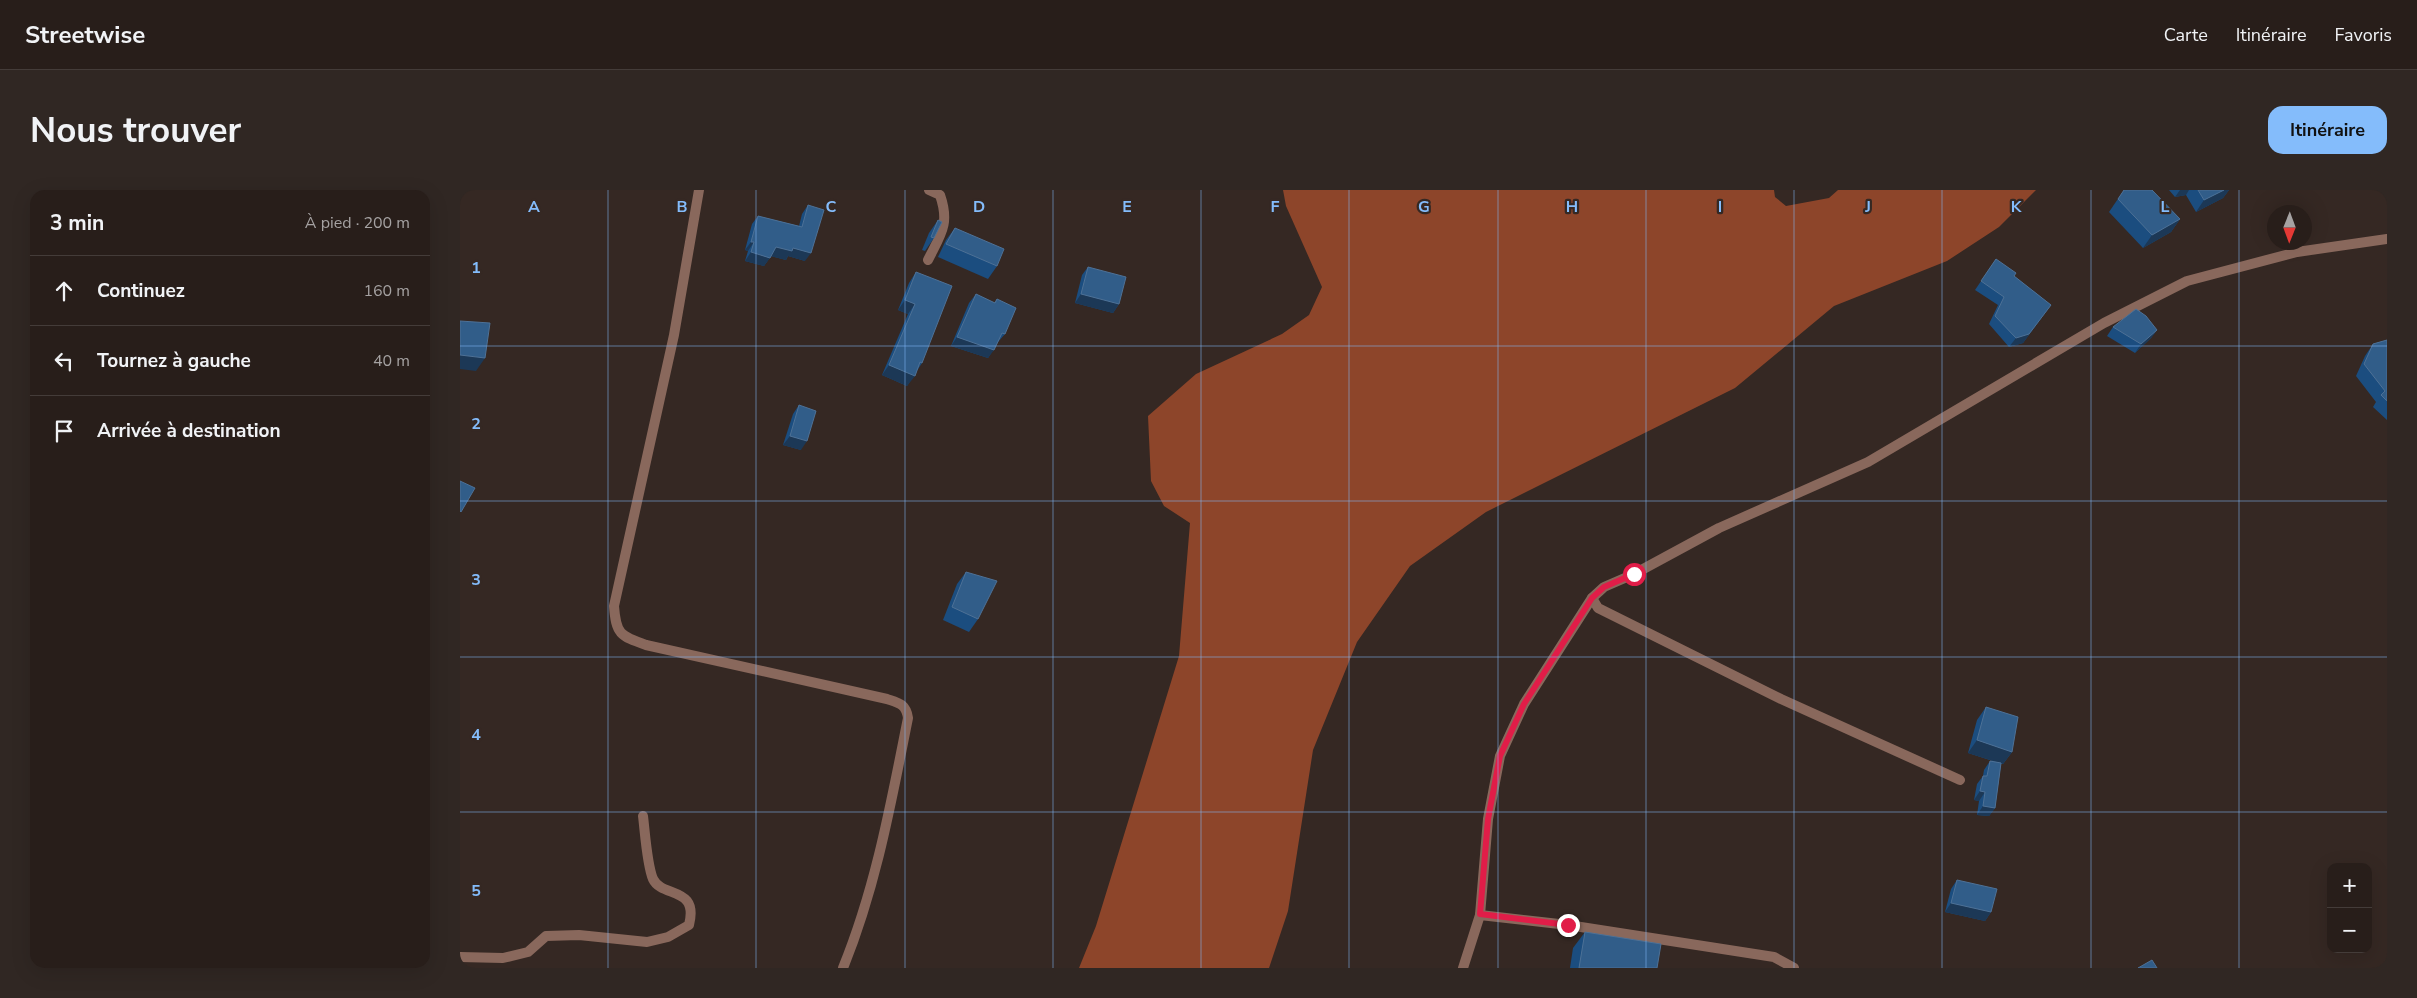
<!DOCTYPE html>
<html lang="fr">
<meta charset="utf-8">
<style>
body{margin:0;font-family:"Nunito Sans",sans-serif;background:#302723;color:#f1f3f6}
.controls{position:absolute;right:15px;bottom:15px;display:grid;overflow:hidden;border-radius:10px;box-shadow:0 5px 20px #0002}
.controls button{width:45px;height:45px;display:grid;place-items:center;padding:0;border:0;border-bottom:1px solid #443c39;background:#281e1a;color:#f1f3f6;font:25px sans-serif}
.compass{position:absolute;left:1807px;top:15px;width:45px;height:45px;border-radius:50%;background:#281e1a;box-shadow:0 5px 20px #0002;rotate:181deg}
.stop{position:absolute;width:15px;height:15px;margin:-11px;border:4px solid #e11d48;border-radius:50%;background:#fff}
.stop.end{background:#e11d48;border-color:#fff;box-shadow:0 1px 5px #0008}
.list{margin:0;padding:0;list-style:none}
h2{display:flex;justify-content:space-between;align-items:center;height:65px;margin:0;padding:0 20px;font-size:21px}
h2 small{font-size:16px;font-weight:400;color:#a5a2a2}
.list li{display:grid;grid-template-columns:32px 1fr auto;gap:15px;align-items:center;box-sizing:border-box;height:70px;padding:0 20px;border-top:1px solid #443c39}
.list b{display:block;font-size:19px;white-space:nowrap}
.list em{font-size:16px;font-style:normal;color:#a5a2a2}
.icon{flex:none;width:28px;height:28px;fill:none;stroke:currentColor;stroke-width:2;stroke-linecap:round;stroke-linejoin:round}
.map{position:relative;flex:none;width:1927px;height:778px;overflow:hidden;border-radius:15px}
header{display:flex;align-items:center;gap:30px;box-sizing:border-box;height:70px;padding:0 25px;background:#281e1a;border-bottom:1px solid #443c39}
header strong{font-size:24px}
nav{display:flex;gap:28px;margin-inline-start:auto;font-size:18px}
.intro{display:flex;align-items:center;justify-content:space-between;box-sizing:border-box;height:120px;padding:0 30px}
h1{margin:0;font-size:35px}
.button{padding:12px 22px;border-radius:15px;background:#84bcfb;color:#111;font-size:18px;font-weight:700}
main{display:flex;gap:30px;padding:0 30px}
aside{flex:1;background:#281e1a;border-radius:15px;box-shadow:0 5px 20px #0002}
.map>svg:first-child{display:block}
.forest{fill:#8d452a}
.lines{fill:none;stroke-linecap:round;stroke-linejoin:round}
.minor{stroke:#89685c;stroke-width:10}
.wall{fill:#1b4d7f}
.shaded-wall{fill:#1c3856}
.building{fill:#315d89;stroke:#4e7196}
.route{stroke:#e11d48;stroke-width:6}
.grid{fill:none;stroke:#84bcfb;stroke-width:1;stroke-opacity:0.55}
.grid-label{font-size:16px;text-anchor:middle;font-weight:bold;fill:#84bcfb;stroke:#352823;stroke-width:4.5;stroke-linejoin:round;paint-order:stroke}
</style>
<header>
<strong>Streetwise</strong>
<nav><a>Carte</a><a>Itinéraire</a><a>Favoris</a></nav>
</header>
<div class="intro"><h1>Nous trouver</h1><a class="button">Itinéraire</a></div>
<main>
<aside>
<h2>3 min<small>À pied · 200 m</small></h2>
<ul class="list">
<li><svg class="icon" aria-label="ahead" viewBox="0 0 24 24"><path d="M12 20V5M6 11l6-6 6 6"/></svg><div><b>Continuez</b></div><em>160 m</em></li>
<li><svg class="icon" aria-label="left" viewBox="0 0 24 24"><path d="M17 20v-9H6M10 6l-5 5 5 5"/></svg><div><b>Tournez à gauche</b></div><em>40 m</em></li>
<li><svg class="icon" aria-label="arrive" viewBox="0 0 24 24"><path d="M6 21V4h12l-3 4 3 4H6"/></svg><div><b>Arrivée à destination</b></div></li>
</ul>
</aside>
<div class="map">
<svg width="1927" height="778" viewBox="0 0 1927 778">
<rect width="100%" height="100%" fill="#352823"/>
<path class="forest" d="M823 0H1314L1315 7 1326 16 1369 8 1378 0H1576L1539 37 1487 71 1374 116 1275 198 1026 322 950 376 897 452 853 560 828 721 809 778H619L636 736 719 466 730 333 704 316 691 291 688 226 736 184 822 144 849 125 862 97 826 16Z"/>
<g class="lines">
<g class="minor">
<path d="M239 0 214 145 154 416C156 444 160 446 186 455L427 509C439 513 446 514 448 528 431 613 416 697 383 778"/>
<path d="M468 70C481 44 490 34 480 5L469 0"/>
<path d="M1132 408 1138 418 1321 509 1500 590"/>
<path d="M1020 725 1108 735 1314 767 1334 778"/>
<path d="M0 767 43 768 68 762 86 746 119 745 187 752 208 747 229 735C239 696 202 708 193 689 187 675 185 642 183 626"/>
<path d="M1003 778 1020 725 1028 629 1040 566 1064 514 1132 408 1144 397 1174 384 1259 338 1408 272 1644 133 1727 91 1837 62 1927 49"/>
</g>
</g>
<g class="wall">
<path d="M1664 0 1720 29 1711 42 1683 58 1649 22Z"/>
<path d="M1709 0H1769L1763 8 1736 22 1726 5 1715 7Z"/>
<path d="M348 15 345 71 328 66 326 70 311 66 304 76 285 71 288 61 285 60 292 34 298 26 339 36 342 24Z"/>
<path d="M478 30 474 48 465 61 462 60 469 43Z"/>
<path d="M495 38 537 76 528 89 478 67 486 50Z"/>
<path d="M1536 69 1554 86 1591 115 1563 153 1549 157 1529 134 1538 115 1515 100Z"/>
<path d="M628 77 659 114 653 123 615 113 622 85Z"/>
<path d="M456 82 462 173 447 196 422 185 448 124 438 120 449 93Z"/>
<path d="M516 104 534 113 537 109 545 144 538 152 528 168 491 156 509 113Z"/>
<path d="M1653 137 1697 140 1691 148 1675 163 1647 146Z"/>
<path d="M1927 150V230L1913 217 1916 212 1896 186 1905 166 1913 154Z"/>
<path d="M339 215 341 260 323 255 333 224Z"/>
<path d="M506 382 518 429 509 442 483 430 497 394Z"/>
<path d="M1526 517 1552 562 1543 574H1541L1535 618 1529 626 1517 625 1519 611 1514 610 1517 594 1523 586 1524 580 1530 571 1536 572 1508 563 1517 530Z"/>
<path d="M1497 690 1531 722 1525 731 1485 722 1491 699Z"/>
<path d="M1125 742 1197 778H1110L1113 758Z"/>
</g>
<g class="shaded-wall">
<path d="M1720 0H1729L1726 5 1715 7Z"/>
<path d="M1764 0H1769L1763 8 1736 22 1744 10Z"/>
<path d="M1720 29 1711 42 1683 58 1692 45Z"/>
<path d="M291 52H294L288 61 285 60Z"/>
<path d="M316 57 333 58 351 63 345 71 328 66 326 70 310 66Z"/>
<path d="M291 62 310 68 304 76 285 71Z"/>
<path d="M621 104 659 114 653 123 615 113Z"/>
<path d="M445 110 455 114 448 124 438 120Z"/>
<path d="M1591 115 1563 153 1549 157 1556 148Z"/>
<path d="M1697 140 1691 148 1675 163 1681 154Z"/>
<path d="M497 147 534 160 528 168 491 156Z"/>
<path d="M0 165 25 168 16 181 0 179Z"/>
<path d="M429 175 455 186 447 196 422 185Z"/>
<path d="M330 246 347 251 341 260 323 255Z"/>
<path d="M1517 550 1552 562 1543 574 1508 563Z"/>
<path d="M1520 601 1525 602 1519 611 1514 610Z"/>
<path d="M1523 616 1535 618 1529 626 1517 625Z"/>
<path d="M1491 713 1531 722 1525 731 1485 722Z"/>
</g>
<g class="building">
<path d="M1664 0H1692L1720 29 1692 45 1658 9Z"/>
<path d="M1738 0H1764L1744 10Z"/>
<path d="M348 15 364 20 351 63 333 58 332 61 316 57 310 68 291 62 294 52H291L298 26 342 37Z"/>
<path d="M478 30 482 32 474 48 471 47Z"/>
<path d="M495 38 544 59 537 76 486 54Z"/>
<path d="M1536 69 1556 83 1554 86 1591 115 1569 144 1556 148 1535 126 1544 107 1521 91Z"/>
<path d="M628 77 666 87 659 114 621 104Z"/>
<path d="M456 82 492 96 462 173 460 172 455 186 429 175 455 114 445 110Z"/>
<path d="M516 104 535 113 537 109 556 118 545 144 542 143 534 160 497 147Z"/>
<path d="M1676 119 1686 126 1697 140 1681 154 1653 137Z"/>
<path d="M0 131 30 133 25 168 0 165Z"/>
<path d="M1927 150V211L1921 205 1925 201 1904 174 1913 154Z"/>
<path d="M339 215 356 221 347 251 330 246Z"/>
<path d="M0 291 15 298 1 322 0 321Z"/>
<path d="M506 382 537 391 518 429 492 417Z"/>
<path d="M1526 517 1558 527 1552 562 1517 550Z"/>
<path d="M1530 571 1541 573 1535 618 1523 616 1525 602 1520 601 1523 586H1527Z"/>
<path d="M1497 690 1537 699 1531 722 1491 713Z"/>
<path d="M1125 742 1201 754 1197 778H1119Z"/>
<path d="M1692 770 1697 778H1678Z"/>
</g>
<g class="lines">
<path class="route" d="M1108 735 1020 724 1028 629 1040 566 1064 514 1132 408 1144 397 1174 384"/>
</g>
<path class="grid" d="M148 0V778M296 0V778M445 0V778M593 0V778M741 0V778M889 0V778M1038 0V778M1186 0V778M1334 0V778M1482 0V778M1631 0V778M1779 0V778M0 156H1927M0 311H1927M0 467H1927M0 622H1927"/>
<g class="grid-label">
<text x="74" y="22">A</text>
<text x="222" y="22">B</text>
<text x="371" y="22">C</text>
<text x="519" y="22">D</text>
<text x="667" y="22">E</text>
<text x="815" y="22">F</text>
<text x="964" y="22">G</text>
<text x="1112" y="22">H</text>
<text x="1260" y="22">I</text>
<text x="1408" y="22">J</text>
<text x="1556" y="22">K</text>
<text x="1705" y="22">L</text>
<text x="16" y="83">1</text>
<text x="16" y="239">2</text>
<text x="16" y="395">3</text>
<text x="16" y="550">4</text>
<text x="16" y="706">5</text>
</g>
</svg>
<div class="controls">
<button>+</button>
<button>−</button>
</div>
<svg class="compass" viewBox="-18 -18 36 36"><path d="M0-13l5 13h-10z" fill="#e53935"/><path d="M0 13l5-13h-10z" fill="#a5a2a2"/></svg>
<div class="stop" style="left:1174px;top:384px"></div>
<div class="stop end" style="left:1108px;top:735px"></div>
</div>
</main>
